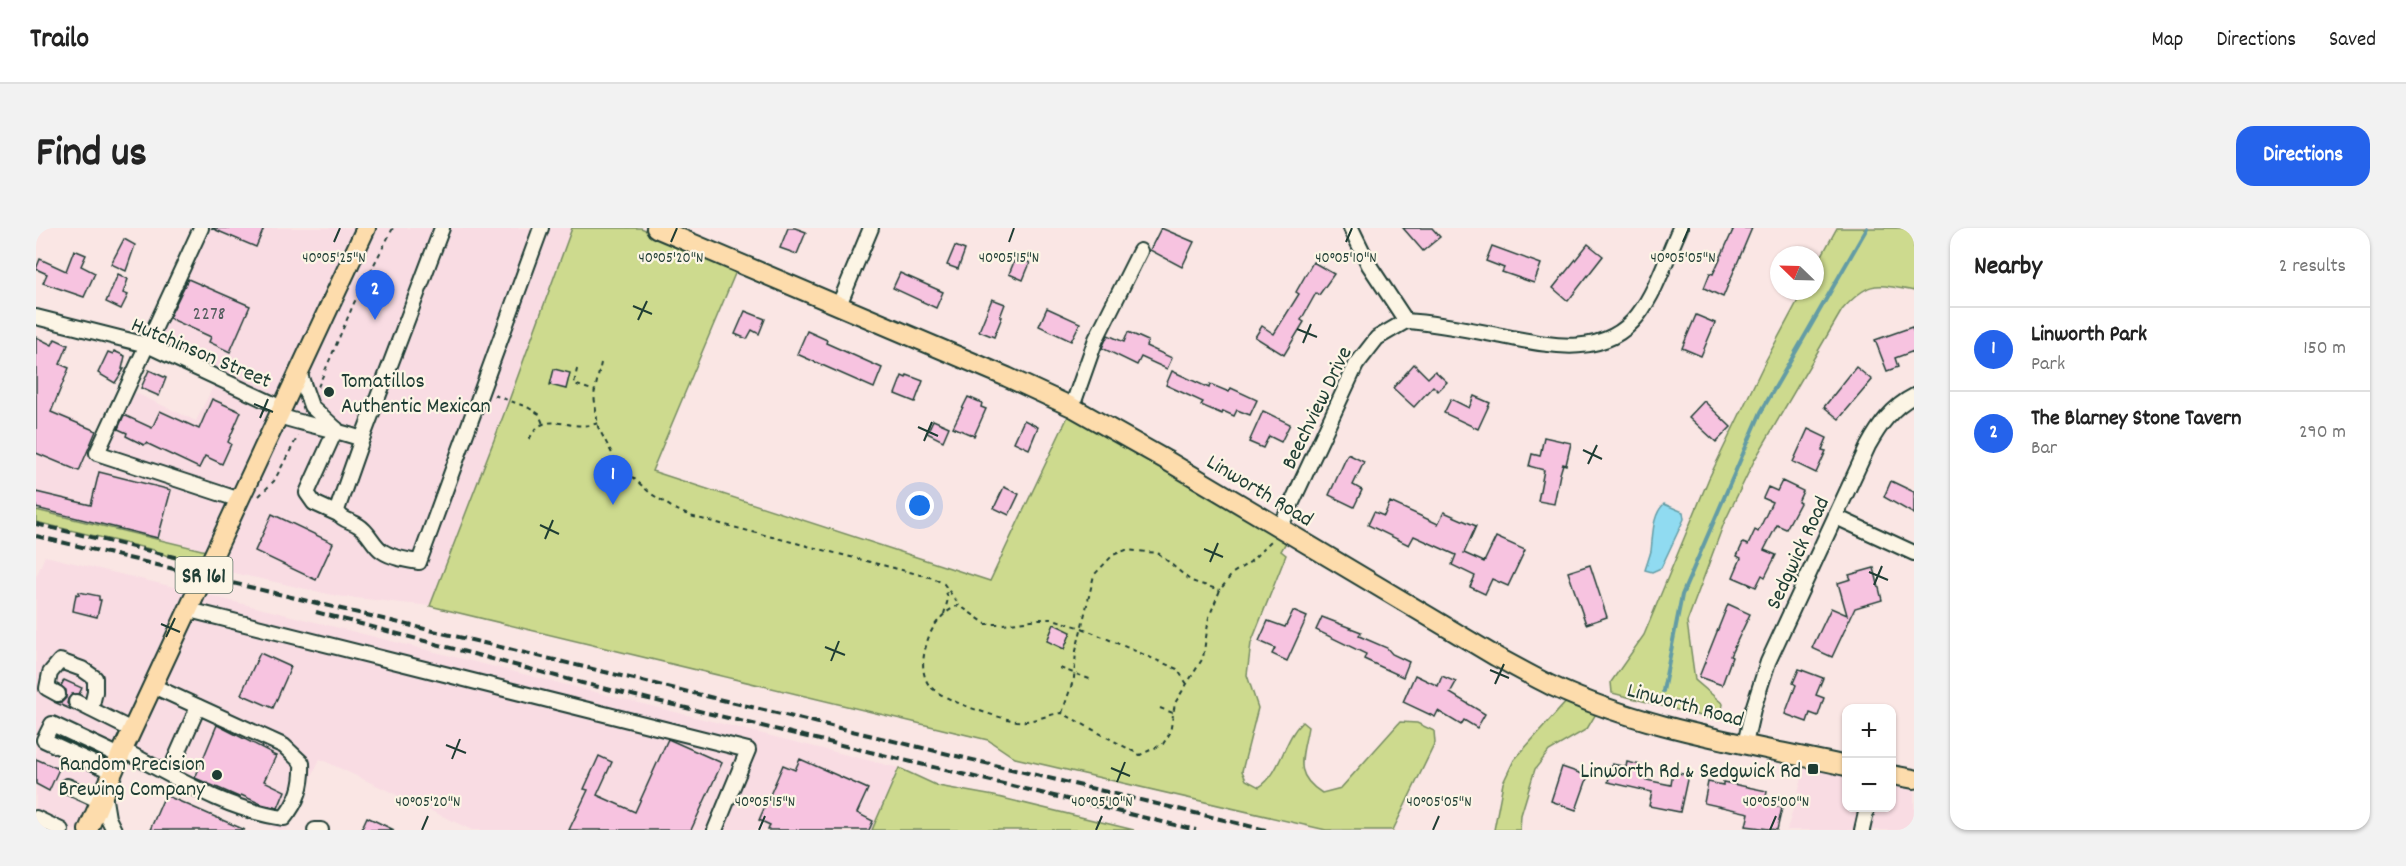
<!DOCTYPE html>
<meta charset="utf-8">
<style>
body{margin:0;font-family:Dekko,sans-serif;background:#f2f2f2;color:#222}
.controls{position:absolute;right:18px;bottom:18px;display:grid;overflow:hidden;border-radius:12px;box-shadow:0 2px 4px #0004}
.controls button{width:54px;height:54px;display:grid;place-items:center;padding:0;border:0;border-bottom:2px solid #e0e0e0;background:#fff;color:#222;font:30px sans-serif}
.compass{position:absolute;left:1734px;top:18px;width:54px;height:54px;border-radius:50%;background:#fff;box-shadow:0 2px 4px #0004;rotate:293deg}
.you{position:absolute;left:884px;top:278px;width:21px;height:21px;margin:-15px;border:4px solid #fff;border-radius:50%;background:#1a73e8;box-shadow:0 0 0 9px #1a73e833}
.badge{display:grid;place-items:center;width:39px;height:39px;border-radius:50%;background:#2563eb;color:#fff;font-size:20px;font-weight:700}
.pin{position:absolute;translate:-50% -50px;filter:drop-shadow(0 2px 3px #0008)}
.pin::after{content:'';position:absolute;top:32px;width:21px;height:18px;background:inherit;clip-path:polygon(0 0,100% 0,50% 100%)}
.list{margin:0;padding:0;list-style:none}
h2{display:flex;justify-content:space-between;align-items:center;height:78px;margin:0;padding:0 24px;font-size:26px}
h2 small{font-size:20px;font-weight:400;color:#767676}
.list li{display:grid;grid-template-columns:39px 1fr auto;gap:18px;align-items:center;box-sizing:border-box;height:84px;padding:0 24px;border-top:2px solid #e0e0e0}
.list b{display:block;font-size:22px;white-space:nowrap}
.list p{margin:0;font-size:20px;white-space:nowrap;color:#767676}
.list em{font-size:20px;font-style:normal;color:#767676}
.map{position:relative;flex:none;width:1878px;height:602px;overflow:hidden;border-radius:18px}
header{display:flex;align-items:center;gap:36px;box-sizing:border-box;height:84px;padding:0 30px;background:#fff;border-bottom:2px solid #e0e0e0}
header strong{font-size:28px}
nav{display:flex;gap:33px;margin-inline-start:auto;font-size:21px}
.intro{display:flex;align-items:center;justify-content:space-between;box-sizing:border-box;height:144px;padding:0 36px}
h1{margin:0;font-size:42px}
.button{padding:15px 27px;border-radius:18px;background:#2563eb;color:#fff;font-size:21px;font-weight:700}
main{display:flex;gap:36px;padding:0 36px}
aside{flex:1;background:#fff;border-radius:18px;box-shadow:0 2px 4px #0004}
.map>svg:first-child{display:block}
.built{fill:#f9dce3}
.green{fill:#cdda8e;stroke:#768c61;stroke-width:1.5}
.water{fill:#90dbf1;stroke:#639ca5;stroke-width:1.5}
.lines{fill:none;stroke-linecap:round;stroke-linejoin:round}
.stream{stroke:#639ca5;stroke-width:4}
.building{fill:#f7c3e0;stroke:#1f3d34;stroke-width:1.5}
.minor-casing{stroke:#1f3d34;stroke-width:18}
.major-casing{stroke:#1f3d34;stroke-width:22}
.path{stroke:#1f3d34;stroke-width:2;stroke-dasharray:4.5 4.5;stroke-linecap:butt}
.minor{stroke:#fcf5e5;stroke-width:14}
.major{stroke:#fddcac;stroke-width:18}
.rail{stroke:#1f3d34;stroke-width:4;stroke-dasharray:9 4.5;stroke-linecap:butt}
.ticks{fill:none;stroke:#1f3d34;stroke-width:2}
.poi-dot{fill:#1f3d34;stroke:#fcf5e5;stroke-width:2}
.labels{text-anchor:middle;stroke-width:4.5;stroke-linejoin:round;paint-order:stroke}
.number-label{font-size:20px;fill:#555e5f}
.shield{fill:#fcf5e5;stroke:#617469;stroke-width:1.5}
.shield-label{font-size:21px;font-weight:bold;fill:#1f3d34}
.street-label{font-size:22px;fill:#1f3d34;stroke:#fcf5e5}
.poi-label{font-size:22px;fill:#1f3d34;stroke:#fcf5e5;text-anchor:end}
.ticks-label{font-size:15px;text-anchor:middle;fill:#1f3d34;stroke:#fcf5e5;stroke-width:4.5;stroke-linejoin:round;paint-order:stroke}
</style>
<header>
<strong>Trailo</strong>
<nav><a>Map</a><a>Directions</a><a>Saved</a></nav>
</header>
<div class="intro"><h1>Find us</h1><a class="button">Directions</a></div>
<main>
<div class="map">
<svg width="1878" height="602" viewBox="0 0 1878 602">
<rect width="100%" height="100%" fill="#fae6e4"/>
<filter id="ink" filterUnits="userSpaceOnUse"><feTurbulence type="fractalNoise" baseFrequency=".0167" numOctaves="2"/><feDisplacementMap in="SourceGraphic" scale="12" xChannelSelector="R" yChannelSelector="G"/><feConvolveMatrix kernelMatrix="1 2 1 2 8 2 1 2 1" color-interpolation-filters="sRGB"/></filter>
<g filter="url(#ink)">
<g class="built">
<path d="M165 0H536L468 186 394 378 301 368 163 337 170 322 0 282V174L69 206 89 160 160 193 182 149 110 116Z"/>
<path d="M9 328 167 366 863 540 836 602H436L284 531 250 602H243L89 531 57 602H0V349Z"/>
<path d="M1772 530 1810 537V580H1856V546L1878 550V602H1751Z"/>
</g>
<g class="green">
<path d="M536 0H605L701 41 616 243 954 353 1035 182 1252 311 1245 323 1250 327 1215 415 1211 447 1222 480 1206 543 1210 552 1223 559C1245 546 1247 512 1266 494L1272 499C1267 529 1256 546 1286 565L1305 560 1364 494 1381 495 1398 503 1399 515 1357 602H1290L979 530 952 512 394 378 468 186Z"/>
<path d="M1801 0H1878V63C1840 56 1834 51 1806 82L1719 231 1688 295 1651 394 1659 452 1687 476 1685 486 1676 491 1576 465 1575 454 1608 407 1673 250 1729 134 1767 63H1779V40Z"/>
<path d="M0 282 170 323 163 337 136 330 118 322 0 294Z"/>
<path d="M1531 473 1561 484 1551 501 1513 523 1499 541 1485 587 1484 602H1458L1467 555 1478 532Z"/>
<path d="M863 540 902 558 958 568 1098 602H836Z"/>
</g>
<path class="water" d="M1628 276 1647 284 1648 291 1625 340 1616 344 1609 342C1611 336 1613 330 1615 323 1617 308 1616 287 1628 276Z"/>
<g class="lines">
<path class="stream" d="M1627 463 1646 367 1725 184 1831 0"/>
</g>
<g class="building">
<path d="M175 0H228L220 19Z"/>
<path d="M752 0H759L770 4 761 26 744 20Z"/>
<path d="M1125 0 1158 14 1146 39 1114 22Z"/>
<path d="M1367 0H1396L1404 9 1387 23Z"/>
<path d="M1698 0H1716L1687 69 1668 60 1674 45 1677 46Z"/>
<path d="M88 11 99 17 90 43 75 36Z"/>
<path d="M1552 16 1567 28 1532 73 1517 60Z"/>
<path d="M919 18 929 22 922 41 911 37Z"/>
<path d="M1456 18 1505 36 1498 55 1466 44 1468 40 1450 33Z"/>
<path d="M38 22 50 27 45 38 59 45 48 69 7 55 11 46 0 41 4 31 30 43Z"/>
<path d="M980 29 994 35 987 52 973 46Z"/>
<path d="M1277 34 1298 46 1283 67 1280 65 1265 92 1268 94 1248 127 1219 109 1226 98 1238 106 1263 66 1260 64Z"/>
<path d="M864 45 907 64 900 80 857 60Z"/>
<path d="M82 46 92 51 87 65 92 67 85 81 70 74Z"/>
<path d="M152 51 214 78 194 124 173 114 175 109 133 90Z"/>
<path d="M956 71 969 76 964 89H966L958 109 943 103Z"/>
<path d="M1011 80 1044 95 1035 113 1003 98Z"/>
<path d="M709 83 729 91 723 106 716 102 711 111 699 106Z"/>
<path d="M1660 87 1679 95 1665 128 1646 120Z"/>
<path d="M1876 99 1878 105V123L1859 130 1862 139 1851 143 1839 112Z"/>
<path d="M771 103 791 112 790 115 846 140 838 160 761 126Z"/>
<path d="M1092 104 1112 113 1110 118 1136 130 1131 141 1105 129 1101 137 1066 120 1072 107 1088 114Z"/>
<path d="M0 109 16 117 19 111 32 117 24 136 33 140 15 184 60 203 43 243 0 225Z"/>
<path d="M78 123 89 128 86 141H88L79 155 62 145 72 124 77 126Z"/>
<path d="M1378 136 1392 150 1399 143 1411 154 1402 163 1397 158 1378 179 1357 160Z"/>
<path d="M1820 139 1836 152 1803 191 1788 179Z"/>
<path d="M518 141 534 145 530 161 514 157Z"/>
<path d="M113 142 130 150 123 168 105 160Z"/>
<path d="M1136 143 1173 160 1174 156 1193 164 1195 160 1221 172 1214 187 1201 182 1198 188 1187 183 1186 186 1165 177 1167 174 1130 157Z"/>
<path d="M871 147 887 153 879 174 859 166 866 148 870 150Z"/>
<path d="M1438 168 1454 175 1442 201 1408 185 1415 171 1433 180Z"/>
<path d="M932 169 946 175 945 179 950 181 938 208 917 199Z"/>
<path d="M176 171 205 184 192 214 195 216 186 236 169 228 163 240 110 215 108 217 90 208 91 205 82 201 88 187 116 200 124 183 163 201Z"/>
<path d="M1668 173 1695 199 1680 214 1653 189Z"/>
<path d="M1227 183 1254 196 1245 214 1233 208 1227 220 1213 214Z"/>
<path d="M897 192 913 199 907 213 891 205Z"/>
<path d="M988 192 1002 199 993 221 978 214Z"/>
<path d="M1772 201 1791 210 1786 222 1790 223 1780 245 1757 234Z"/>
<path d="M1508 209 1535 215 1530 237 1527 236 1524 246 1518 276 1502 273 1508 242 1493 238 1496 226 1504 228Z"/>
<path d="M1312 226 1328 234 1317 257 1326 262 1318 279 1293 267Z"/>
<path d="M63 244 135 262 122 310 0 280V264L55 277Z"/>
<path d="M1746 253 1767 263 1762 274 1764 275 1750 301 1741 297 1728 322 1740 327 1729 349 1726 347 1720 359 1697 349 1705 330 1701 328 1707 315 1712 317 1719 302 1722 304 1736 274 1727 270 1732 259 1741 263Z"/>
<path d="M1855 253 1878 264V286L1848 269Z"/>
<path d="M968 259 983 266 973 287 958 280Z"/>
<path d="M1354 274 1402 296 1408 284 1440 298 1428 325 1448 334 1460 309 1489 322 1472 358 1456 351 1449 366 1434 359 1439 348 1416 337 1420 327 1378 308 1373 317 1332 297 1338 284 1348 288Z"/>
<path d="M236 286 297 315 280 352 219 323Z"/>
<path d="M1554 337 1571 389 1550 396 1532 344Z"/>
<path d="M1838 340 1846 372 1819 380 1796 429 1776 420 1795 380 1811 387 1802 355 1815 351 1813 347Z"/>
<path d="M43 364 63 368V372H65L61 389 37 383 40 366 43 367Z"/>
<path d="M1692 376 1714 386 1694 428 1696 429 1686 457 1663 449Z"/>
<path d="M1257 383 1271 389 1251 433 1236 426 1239 420 1223 413 1232 393 1249 399Z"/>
<path d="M1286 389 1325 404 1323 408 1351 420 1356 426 1373 434 1367 449 1328 431 1330 426 1280 402Z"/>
<path d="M1018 396 1035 404 1028 421 1011 413Z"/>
<path d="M224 425 255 439 237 480 205 466Z"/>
<path d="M1763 441 1787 450 1780 467 1788 470 1782 488 1774 485 1771 494 1749 486 1760 457 1757 455Z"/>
<path d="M1379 447 1402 458 1406 448 1420 454 1414 465 1449 486 1441 500 1428 492 1425 497 1402 483 1399 489 1367 474Z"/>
<path d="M28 452 46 460 43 466H36L32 471 31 475 36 482 18 474H26L30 470V462L25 458Z"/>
<path d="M181 497 236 525 235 526 240 528 228 553 249 563 242 580 225 576 205 567 203 569 159 550Z"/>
<path d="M632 511 686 535 655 602H533L552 562 548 561 563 528 576 534 561 567 599 584Z"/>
<path d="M0 531 23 541 13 563 0 556Z"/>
<path d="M764 531 832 561 821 585 837 593 833 602H732L734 597 723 592 747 537 759 542Z"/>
<path d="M1591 534 1605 537V540L1612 542 1610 552 1635 557 1637 544 1652 547 1644 584 1613 578 1616 564 1572 554 1576 536 1590 539Z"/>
<path d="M1526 539 1552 548 1540 582 1515 573Z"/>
<path d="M1672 554 1687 557V554L1731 563 1729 576 1746 580 1741 602 1710 598 1713 585 1668 575Z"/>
<path d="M129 567 209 602H114Z"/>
<path d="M331 589 358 602H325Z"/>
</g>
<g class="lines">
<g class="minor-casing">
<g id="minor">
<path d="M165 0 61 225 204 272"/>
<path d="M1315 0 1333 37 1370 93"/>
<path d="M803 77 835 0"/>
<path d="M0 89 111 117 246 180"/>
<path d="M1370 93C1400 95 1430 101 1461 107 1508 116 1567 133 1602 87 1621 62 1631 28 1644 0"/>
<path d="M263 144 275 178 300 201"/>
<path d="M1036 179 1060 111 1104 23"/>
<path d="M243 188C270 197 298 201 326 211L406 0"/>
<path d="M300 201 271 265 278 275 302 286"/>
<path d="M326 211 301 282C305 293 315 292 323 298 333 304 337 317 346 323 356 330 371 332 383 334L505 0"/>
<path d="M1800 289 1878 325"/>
<path d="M1244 300 1320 137 1341 110 1370 93"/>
<path d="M153 382 712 522 679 602"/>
<path d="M22 466 11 460 14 445 24 433 46 441 59 450V464L55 481"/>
<path d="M40 474 96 502"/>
<path d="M1709 516 1717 481 1732 434 1832 218C1843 198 1856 179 1878 168"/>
<path d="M87 522C139 549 190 582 248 590 262 573 267 557 266 535L248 518 117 458"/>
<path d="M77 544 8 512 16 496 84 528"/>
<path d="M133 545 162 479"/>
<path d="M31 558 64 573"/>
<path d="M68 566 72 590 78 602"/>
<path d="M0 590 25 602"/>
<path d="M279 602H285"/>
<path d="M1826 602 1831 580"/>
</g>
</g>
<g class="major-casing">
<g id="major">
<path d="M620 0 971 149 1036 179 1130 232 1459 428C1478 438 1497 449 1516 458 1608 501 1712 516 1810 538"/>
<path d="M1856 547 1878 551"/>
<path d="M52 602 84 528 330 0"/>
</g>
</g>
<g class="path">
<path d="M565 135 558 167 562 199 580 233 594 247 614 265 637 280 654 288 897 350 908 356 923 377"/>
<path d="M541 141 538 156 559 163"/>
<path d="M282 159 318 75 357 0"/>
<path d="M458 167 491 179 503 186 507 196"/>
<path d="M493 211C496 207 500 199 505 197 520 189 540 203 562 195"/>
<path d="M223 268 238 253 262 208"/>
<path d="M908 386 912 371 909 359"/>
<path d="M1024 440 1056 452"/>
<path d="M1151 456 1141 441 1046 400 1017 391H1003L967 396H950L923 377C906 384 894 400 890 418 887 429 885 442 891 454 899 471 962 490 981 493 997 495 1011 486 1026 485L1104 527 1127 516 1134 505 1139 475 1167 430 1173 389 1184 362 1197 345 1214 334 1236 312"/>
<path d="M1124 480 1137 485"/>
<path d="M1026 485 1038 450 1040 423 1058 347 1077 327 1090 322 1122 325 1155 353 1184 362"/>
</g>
<use href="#minor" class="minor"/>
<use href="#major" class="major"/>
<g class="rail">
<path d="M0 296 147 331"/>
<path d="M0 308 1230 602"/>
<path d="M280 384 546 455 1160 602"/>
</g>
</g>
</g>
<path class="ticks" d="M298 14 304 0M635 14 641 0M973 14 978 0M1310 14 1316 0M1647 14 1653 0M597 78 616 86M602 92 611 73M1261 101 1281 109M1267 115 1275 96M218 176 237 184M224 190 232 171M882 199 902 208M888 213 896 194M1547 222 1566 231M1552 236 1561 217M504 297 523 306M509 311 517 292M1168 321 1187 329M1174 334 1182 315M1833 344 1852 352M1838 357 1846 338M125 396 144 404M130 409 139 390M789 419 809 427M795 433 803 413M1454 442 1473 450M1459 456 1468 436M410 517 430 525M416 531 424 511M1075 540 1094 548M1081 554 1089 534M386 602 392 588M723 602 729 588M1060 602 1066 588M1397 602 1403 588M1734 602 1740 588"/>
<g class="poi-dot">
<circle cx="293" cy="164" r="6"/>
<rect x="1771" y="535" width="12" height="12" rx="3"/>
<circle cx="181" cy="547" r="6"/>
</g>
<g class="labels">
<g class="number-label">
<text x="173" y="91">2278</text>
</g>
<rect class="shield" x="139.5" y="329" width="57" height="36" rx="4.5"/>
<g class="shield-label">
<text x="168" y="354">SR 161</text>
</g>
<g class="street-label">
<text transform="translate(166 123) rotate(23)" y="8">Hutchinson Street</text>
<text transform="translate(1279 179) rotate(-64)" y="8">Beechview Drive</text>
<text transform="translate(1225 261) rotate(31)" y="8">Linworth Road</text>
<text transform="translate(1760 324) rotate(-65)" y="8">Sedgwick Road</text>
<text transform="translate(1650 475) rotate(15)" y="8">Linworth Road</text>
</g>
<g class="poi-label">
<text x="305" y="159" text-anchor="start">Tomatillos<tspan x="305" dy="25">Authentic Mexican</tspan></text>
<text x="169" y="542">Random Precision<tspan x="169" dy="25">Brewing Company</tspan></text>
<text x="1765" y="549">Linworth Rd &amp; Sedgwick Rd</text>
</g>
</g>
<g class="ticks-label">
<text x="1310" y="34">40°05'10"N</text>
<text x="298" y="34">40°05'25"N</text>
<text x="635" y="34">40°05'20"N</text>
<text x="973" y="34">40°05'15"N</text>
<text x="1647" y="34">40°05'05"N</text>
<text x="392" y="578">40°05'20"N</text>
<text x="729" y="578">40°05'15"N</text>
<text x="1066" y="578">40°05'10"N</text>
<text x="1403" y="578">40°05'05"N</text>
<text x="1740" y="578">40°05'00"N</text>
</g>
</svg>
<div class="controls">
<button>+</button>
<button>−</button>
</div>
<svg class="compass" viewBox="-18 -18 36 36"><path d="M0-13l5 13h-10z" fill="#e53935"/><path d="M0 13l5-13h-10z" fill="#767676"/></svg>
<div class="you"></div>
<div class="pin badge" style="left:577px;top:277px">1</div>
<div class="pin badge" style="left:339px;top:92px">2</div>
</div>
<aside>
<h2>Nearby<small>2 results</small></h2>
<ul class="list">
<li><span class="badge">1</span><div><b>Linworth Park</b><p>Park</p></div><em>150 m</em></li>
<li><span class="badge">2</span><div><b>The Blarney Stone Tavern</b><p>Bar</p></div><em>290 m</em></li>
</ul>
</aside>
</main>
